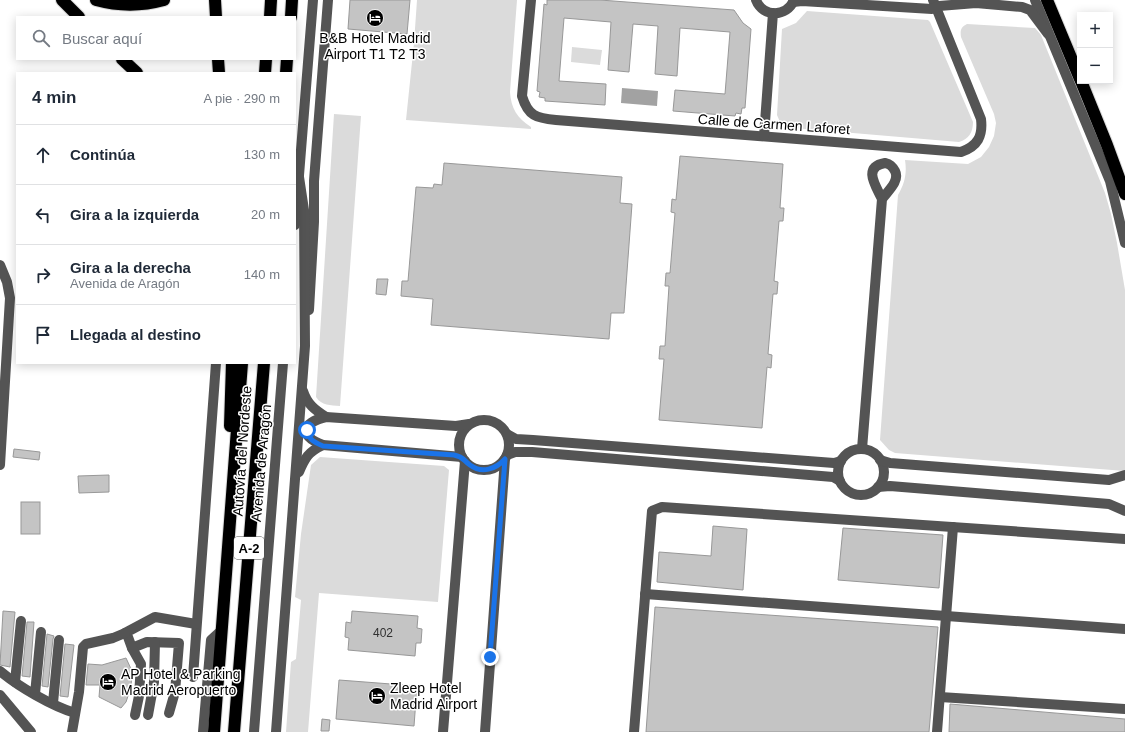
<!DOCTYPE html>
<html lang="es">
<meta charset="utf-8">
<style>
body{margin:0;font-family:Arial,sans-serif;background:#f2f2f3;color:#1f2937}
.controls{position:absolute;right:12px;top:12px;display:grid;overflow:hidden;border-radius:0px;box-shadow:0 2px 10px #0003}
.controls button{width:36px;height:36px;display:grid;place-items:center;padding:0;border:0;border-bottom:1px solid #e0e1e3;background:#fff;color:#1f2937;font:20px sans-serif}
.stop{position:absolute;width:12px;height:12px;margin:-9px;border:3px solid #1a73e8;border-radius:50%;background:#fff}
.stop.end{background:#1a73e8;border-color:#fff;box-shadow:0 1px 4px #0008}
.list{margin:0;padding:0;list-style:none}
h2{display:flex;justify-content:space-between;align-items:center;height:52px;margin:0;padding:0 16px;font-size:17px}
h2 small{font-size:13px;font-weight:400;color:#747a83}
.list li{display:grid;grid-template-columns:26px 1fr auto;gap:12px;align-items:center;box-sizing:border-box;height:60px;padding:0 16px;border-top:1px solid #e0e1e3}
.list b{display:block;font-size:15px;white-space:nowrap}
.list p{margin:0;font-size:13px;white-space:nowrap;color:#747a83}
.list em{font-size:13px;font-style:normal;color:#747a83}
.icon{flex:none;width:22px;height:22px;fill:none;stroke:currentColor;stroke-width:2;stroke-linecap:round;stroke-linejoin:round}
.map{position:relative;flex:none;width:1125px;height:732px;overflow:hidden}
.search{position:absolute;background:#fff;box-shadow:0 2px 10px #0003;left:16px;top:16px;width:280px;height:44px;display:flex;align-items:center;gap:10px;box-sizing:border-box;padding:0 14px;border-radius:0px;color:#747a83;font-size:15px}
.panel{position:absolute;background:#fff;box-shadow:0 2px 10px #0003;left:16px;top:72px;width:280px;height:292px;border-radius:0px}
.map>svg:first-child{display:block}
.green{fill:#dbdbdb}
.water{fill:#a2a2a2}
.building{fill:#c4c4c4;stroke:#989898}
.lines{fill:none;stroke-linecap:round;stroke-linejoin:round}
.highway-casing{stroke:#dbdbdb;stroke-width:14}
.minor{stroke:#545454;stroke-width:10}
.highway{stroke:#000;stroke-width:12}
.route{stroke:#1a73e8;stroke-width:5}
.labels{text-anchor:middle;stroke-width:3;stroke-linejoin:round;paint-order:stroke}
.number-label{font-size:12px;fill:#313131}
.shield{fill:#fff;stroke:#4c4c4c;stroke-width:1}
.shield-label{font-size:13px;font-weight:bold;fill:#000}
.poi-label{font-size:14px;fill:#000;stroke:#fff;text-anchor:start}
.street-label{font-size:14px;fill:#000;stroke:#fff}
</style>
<div class="map">
<svg width="1125" height="732" viewBox="0 0 1125 732">
<rect width="100%" height="100%" fill="#fff"/>
<g class="green">
<path d="M417 0H517L510 92C511 108 517 118 531 127V129L406 120 414 43Z"/>
<path d="M807 11 928 20 930 22 973 122C973 132 969 139 959 142L794 128 780 122 777 115 782 29 796 23Z"/>
<path d="M967 24 1035 28 1041 35 1105 193 1111 214 1117 243 1125 290V471L895 453 889 450 880 440 898 195C905 183 907 173 905 160L968 164 981 157 989 147 994 136 996 123 994 114 961 37C960 30 961 27 967 24Z"/>
<path d="M572 47 602 50 600 65 571 62Z"/>
<path d="M334 114 361 116 340 406C330 405 322 406 316 397Z"/>
<path d="M320 457 444 466 449 470 438 602 319 593 308 732H286L291 662 296 659 301 600 295 597 301 534 311 465Z"/>
</g>
<path class="water" d="M622 88 658 91 657 106 621 103Z"/>
<g class="building">
<path d="M350 0H410L407 34 348 29Z"/>
<path d="M547 0H600L734 10 743 23 751 29 745 108H742L741 114 736 113 735 116 673 111 675 90 725 94 730 32 680 28 677 76 655 74 658 26 633 24 629 72 608 70 611 22 564 18 559 81 606 84 605 105 545 101V98L539 97 540 92 537 91 544 4 547 5Z"/>
<path d="M680 156 783 164 780 208H784L783 221H779L774 281 778 282 777 294H773L768 354 772 355 771 368 767 367 762 428 659 420 664 359H659L660 346H665L669 286H665L666 273H670L675 213 671 212 672 199 676 200Z"/>
<path d="M444 163 622 177 620 203 632 204 624 313H611L609 339 431 325 433 299 401 296 402 281H408L416 187 433 188 434 184 442 185Z"/>
<path d="M377 279H388L386 295 376 294Z"/>
<path d="M14 449 40 452 39 460 13 457Z"/>
<path d="M109 475V492L79 493 78 476Z"/>
<rect x="21" y="502" width="19" height="32"/>
<path d="M713 526 747 529 743 590 657 582 659 552 711 556Z"/>
<path d="M843 528 943 535 939 588 838 580Z"/>
<path d="M655 607 938 627 929 732H646Z"/>
<path d="M3 611 15 612 10 667 0 665Z"/>
<path d="M352 611 418 616 417 628 422 629 421 643H416L415 656 348 650 349 638 345 637 346 622 351 623Z"/>
<path d="M27 622H34L30 677 22 676Z"/>
<path d="M47 634 54 636 53 639 48 687 42 686Z"/>
<path d="M65 644 74 645 68 697 60 696Z"/>
<path d="M126 658 132 671 131 687 126 702 121 708 99 697 100 685H86L88 664 102 665Z"/>
<path d="M339 680 417 686 414 726 336 719Z"/>
<path d="M950 704 1125 719V732H949Z"/>
<path d="M322 719 330 720 329 731H321Z"/>
</g>
<g class="lines">
<g class="highway-casing">
<g id="highway">
<path d="M62 0 79 17"/>
<path d="M96 0C118 6 142 6 164 0"/>
<path d="M215 0 216 17"/>
<path d="M1047 0 1080 79"/>
<path d="M270 17 271 0"/>
<path d="M291 17 292 0"/>
<path d="M122 59 137 73"/>
<path d="M218 59 219 73"/>
<path d="M265 73 266 59"/>
<path d="M286 73 287 59"/>
<path d="M1081 81 1107 145 1125 194"/>
<path d="M230 426 232 363"/>
<path d="M214 732 242 363"/>
<path d="M234 732 264 363"/>
</g>
</g>
<g class="minor">
<path d="M531 0 522 96C528 116 536 118 556 120L961 152C978 146 983 136 981 119L933 0"/>
<path d="M756 0C763 18 787 17 794 0"/>
<path d="M1035 0 1110 181 1125 243"/>
<path d="M793 2 802 1 932 9 939 6 976 3 1022 7 1030 10 1048 34"/>
<path d="M764 136 773 13"/>
<path d="M295 225 313 0"/>
<path d="M0 265 7 282 10 298 0 465"/>
<path d="M309 310 314 222V181L328 0"/>
<path d="M303 391C307 404 315 410 326 417"/>
<circle cx="484" cy="445" r="25"/>
<path d="M507 434 516 439 533 440 834 463 841 461"/>
<path d="M862 449 882 199C876 186 862 167 885 163 890 164 892 166 895 171 900 181 888 191 882 199"/>
<circle cx="861" cy="472" r="23"/>
<path d="M507 455 515 452H532L833 477 840 481"/>
<path d="M462 457 323 445C298 436 303 422 326 417L456 426 469 424"/>
<path d="M880 460 890 463 1109 480 1125 475"/>
<path d="M299 472C305 458 308 452 323 445"/>
<path d="M878 487 890 486 1109 504 1125 511"/>
<path d="M645 594 1125 629"/>
<path d="M132 648 147 642 179 643 175 692 169 713"/>
<path d="M0 671C19 687 52 706 75 713"/>
<path d="M193 677 216 363"/>
<path d="M15 682 21 621"/>
<path d="M35 694 41 632"/>
<path d="M0 695 31 732"/>
<path d="M940 697 1125 709"/>
<path d="M53 703 59 640"/>
<path d="M135 715 139 696 141 664 132 648 128 637 125 633 155 617 196 624"/>
<path d="M148 715 154 682 155 642"/>
<path d="M72 732 79 692 83 647 86 644 113 638 125 633"/>
<path d="M203 732 211 640 222 630"/>
<path d="M254 732 283 363"/>
<path d="M276 732 305 346 304 210 299 177"/>
<path d="M443 732 465 461"/>
<path d="M485 732 505 459"/>
<path d="M634 732 652 511 662 507 1125 539"/>
<path d="M937 732 953 527"/>
</g>
<use href="#highway" class="highway"/>
</g>
<g class="lines">
<path class="route" d="M307 430C309 440 314 442 323 446L454 455C464 457 463 460 470 465 482 474 496 469 505 459L490 657"/>
</g>
<defs>
<g id="hotel-disc" transform="scale(0.9)"><circle r="9.5" fill="#000" stroke="#fff"/><path d="M-6-4.5h1.5V1H6V5H4.5V3h-9V5H-6ZM-4 0a1.8 1.8 0 1 1 3.6 0ZM.5 0V-2.5h3Q6-2.5 6 0Z" fill="#fff"/></g>
</defs>
<g fill-rule="evenodd">
<use href="#hotel-disc" x="375" y="18"/>
<use href="#hotel-disc" x="108" y="682"/>
<use href="#hotel-disc" x="377" y="696"/>
</g>
<g class="labels">
<g class="number-label">
<text x="383" y="637">402</text>
</g>
<rect class="shield" x="234" y="537" width="30" height="22" rx="3"/>
<g class="shield-label">
<text x="249" y="553">A-2</text>
</g>
<g class="poi-label">
<text x="375" y="43" text-anchor="middle">B&amp;B Hotel Madrid<tspan x="375" dy="16">Airport T1 T2 T3</tspan></text>
<text x="121" y="679">AP Hotel &amp; Parking<tspan x="121" dy="16">Madrid Aeropuerto</tspan></text>
<text x="390" y="693">Zleep Hotel<tspan x="390" dy="16">Madrid Airport</tspan></text>
</g>
<g class="street-label">
<text transform="translate(774 124) rotate(4)" y="5">Calle de Carmen Laforet</text>
<text transform="translate(242 451) rotate(-86)" y="5">Autovía del Nordeste</text>
<text transform="translate(261 463) rotate(-85)" y="5">Avenida de Aragón</text>
</g>
</g>
</svg>
<div class="controls">
<button>+</button>
<button>−</button>
</div>
<div class="stop" style="left:307px;top:430px"></div>
<div class="stop end" style="left:490px;top:657px"></div>
<div class="search"><svg class="icon" aria-label="search" viewBox="0 0 24 24"><circle cx="10" cy="10" r="6"/><path d="M15 15l6 6"/></svg>Buscar aquí</div>
<section class="panel">
<h2>4 min<small>A pie · 290 m</small></h2>
<ul class="list">
<li><svg class="icon" aria-label="ahead" viewBox="0 0 24 24"><path d="M12 20V5M6 11l6-6 6 6"/></svg><div><b>Continúa</b></div><em>130 m</em></li>
<li><svg class="icon" aria-label="left" viewBox="0 0 24 24"><path d="M17 20v-9H6M10 6l-5 5 5 5"/></svg><div><b>Gira a la izquierda</b></div><em>20 m</em></li>
<li><svg class="icon" aria-label="right" viewBox="0 0 24 24"><path d="M7 20v-9h11M14 6l5 5-5 5"/></svg><div><b>Gira a la derecha</b><p>Avenida de Aragón</p></div><em>140 m</em></li>
<li><svg class="icon" aria-label="arrive" viewBox="0 0 24 24"><path d="M6 21V4h12l-3 4 3 4H6"/></svg><div><b>Llegada al destino</b></div></li>
</ul>
</section>
</div>
